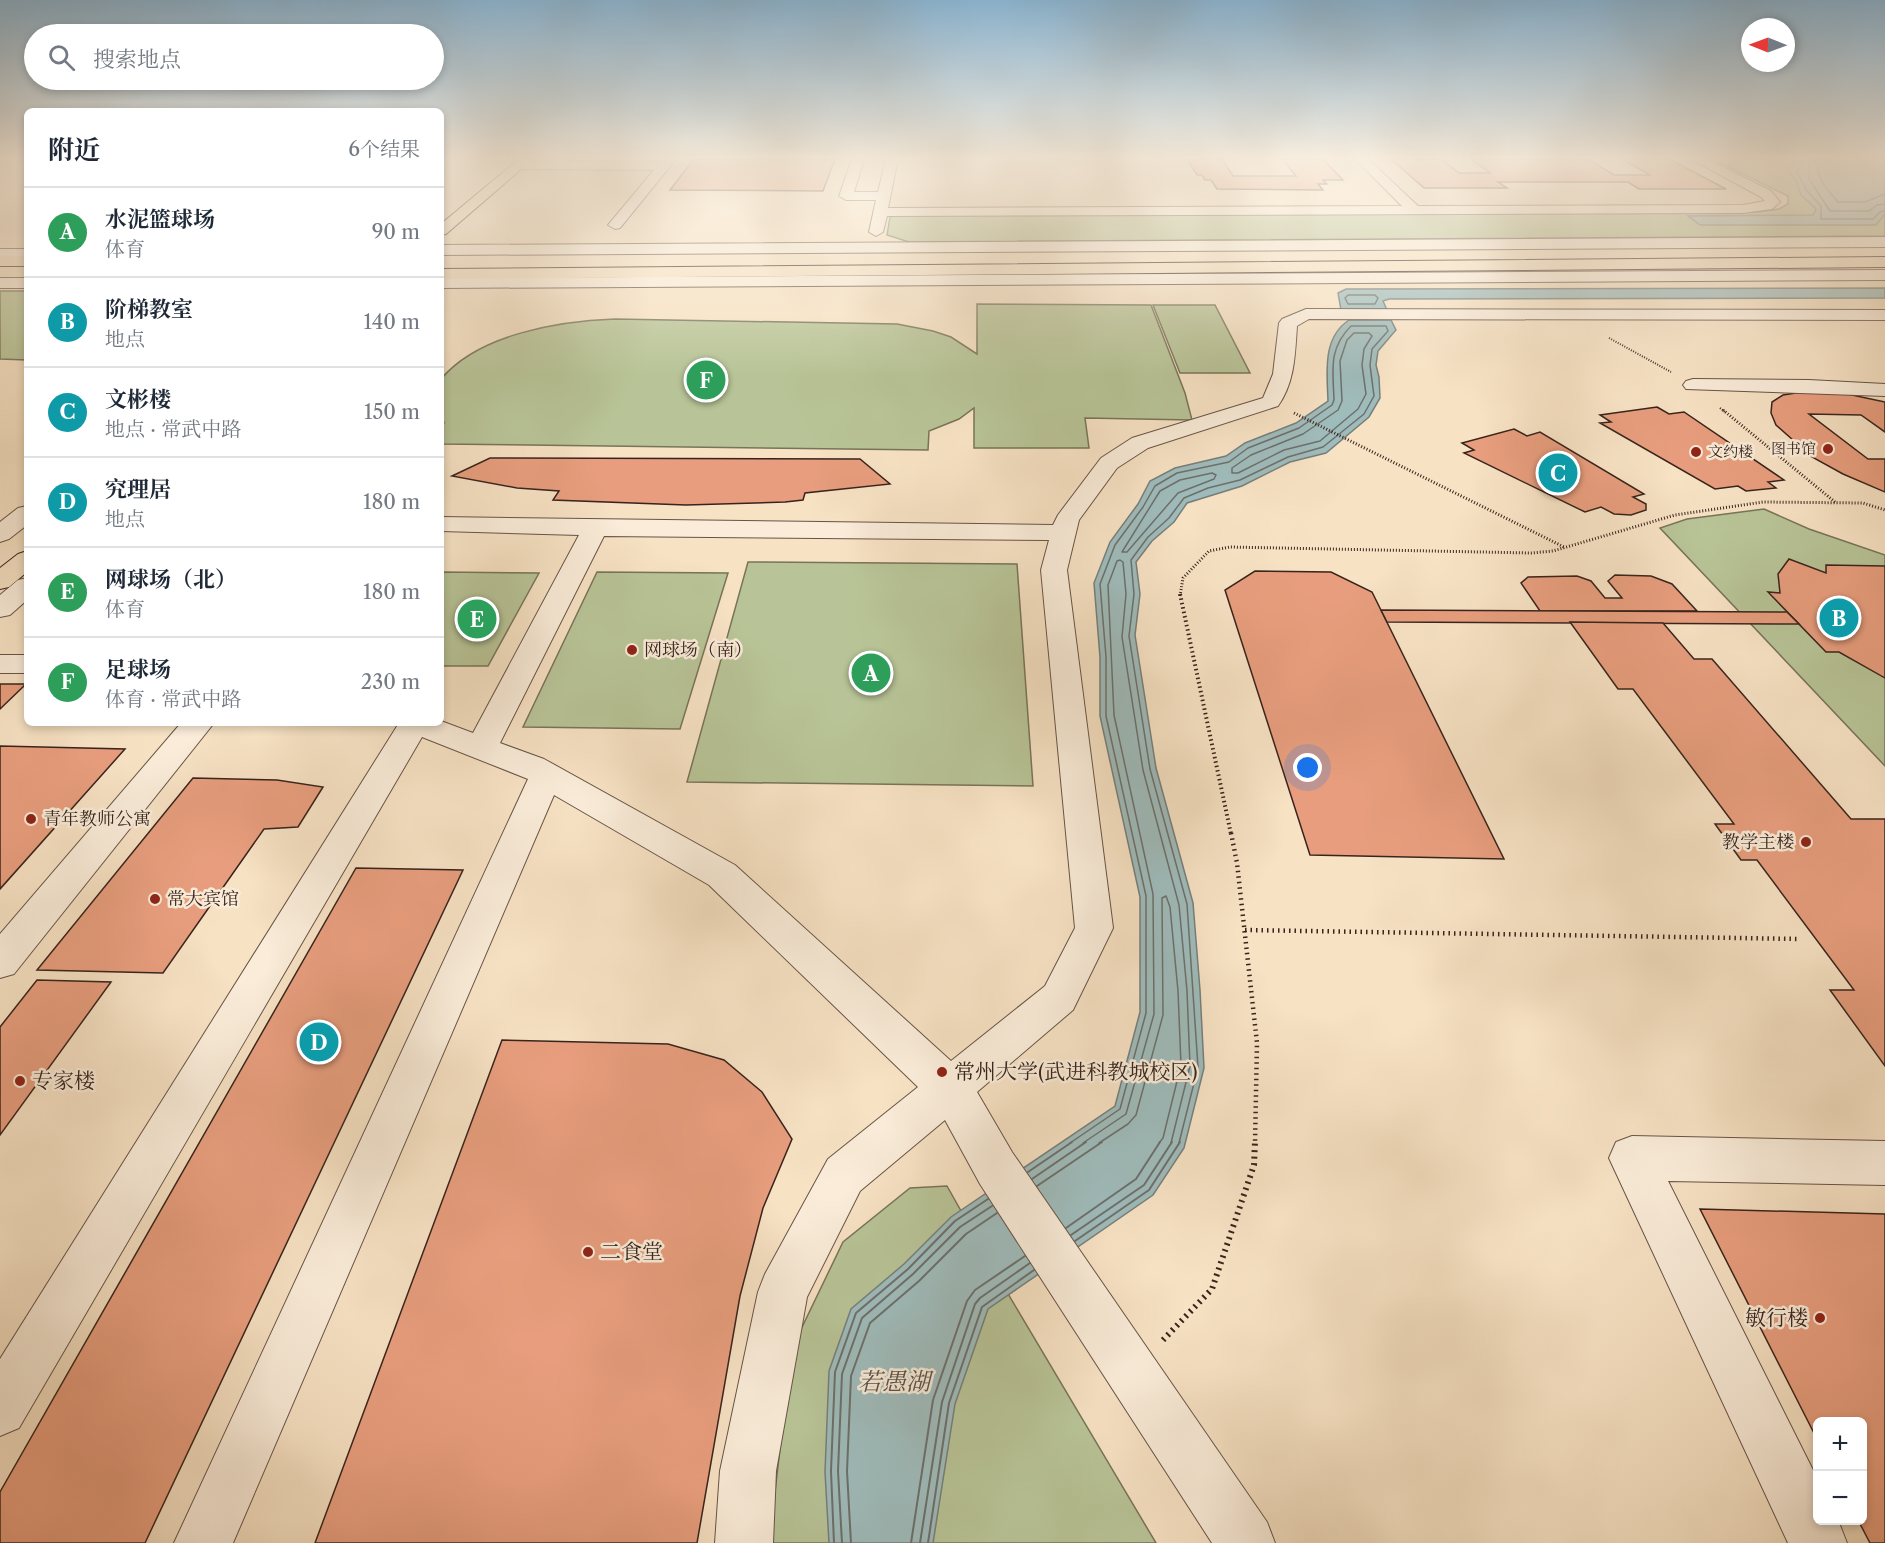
<!DOCTYPE html>
<html lang="zh">
<meta charset="utf-8">
<style>
body{margin:0;font-family:"Libre Caslon Text","Noto Serif SC",serif;background:#f6f6f7;color:#1f2937}
.controls{position:absolute;right:18px;bottom:18px;display:grid;overflow:hidden;border-radius:9px;box-shadow:0 3px 9px #0003}
.controls button{width:54px;height:54px;display:grid;place-items:center;padding:0;border:0;border-bottom:2px solid #e0e1e3;background:#fff;color:#1f2937;font:30px sans-serif}
.compass{position:absolute;left:1741px;top:18px;width:54px;height:54px;border-radius:50%;background:#fff;box-shadow:0 3px 9px #0003;rotate:271deg}
.you{position:absolute;left:1308px;top:768px;width:21px;height:21px;margin:-15px;border:4px solid #fff;border-radius:50%;background:#1a73e8;box-shadow:0 0 0 9px #1a73e833}
.badge{display:grid;place-items:center;width:39px;height:39px;border-radius:50%;background:#7c3aed;color:#fff;font-size:20px;font-weight:700}
.pin{position:absolute;translate:-50% -50%;border:3px solid #fff;box-shadow:0 2px 6px #0006}
.list{margin:0;padding:0;list-style:none}
h2{display:flex;justify-content:space-between;align-items:center;height:78px;margin:0;padding:0 24px;font-size:26px}
h2 small{font-size:20px;font-weight:400;color:#747a83}
.list li{display:grid;grid-template-columns:39px 1fr auto;gap:18px;align-items:center;box-sizing:border-box;height:90px;padding:0 24px;border-top:2px solid #e0e1e3}
.list b{display:block;font-size:22px;white-space:nowrap}
.list p{margin:0;font-size:20px;white-space:nowrap;color:#747a83}
.list em{font-size:20px;font-style:normal;color:#747a83}
.icon{flex:none;width:33px;height:33px;fill:none;stroke:currentColor;stroke-width:2;stroke-linecap:round;stroke-linejoin:round}
.map{position:relative;flex:none;width:1885px;height:1543px;overflow:hidden}
.search{position:absolute;background:#fff;box-shadow:0 3px 9px #0003;left:24px;top:24px;width:420px;height:66px;display:flex;align-items:center;gap:15px;box-sizing:border-box;padding:0 21px;border-radius:33px;color:#747a83;font-size:22px}
.panel{position:absolute;background:#fff;box-shadow:0 3px 9px #0003;left:24px;top:108px;width:420px;height:618px;border-radius:9px}
.map>svg:first-child{display:block}
.green{fill:#b8c497;stroke:#78745a;stroke-width:1.5}
.water{fill:#9fbcbc;stroke:#767f7c;stroke-width:1.5}
.lines{fill:none;stroke-linecap:round;stroke-linejoin:round}
.shore-far1{stroke:#6c706c;stroke-width:1.5}
.shore{stroke:#6c706c;stroke-width:2}
.building{fill:#e89e7e;stroke:#38241d;stroke-width:1.5}
.minor-casing{stroke:#685447;stroke-width:2}
.major-casing{stroke:#38241d;stroke-width:2}
.path-far4{stroke:#38241d;stroke-width:2;stroke-dasharray:1 1.5;stroke-linecap:butt}
.path-far3{stroke:#38241d;stroke-width:3;stroke-dasharray:1 2;stroke-linecap:butt}
.path-far2{stroke:#38241d;stroke-width:4;stroke-dasharray:1.5 3;stroke-linecap:butt}
.path-far1{stroke:#38241d;stroke-width:4.5;stroke-dasharray:1.5 4;stroke-linecap:butt}
.path{stroke:#38241d;stroke-width:6;stroke-dasharray:2 4.5;stroke-linecap:butt}
.minor{fill:#faecd9;fill-rule:evenodd}
.major{fill:#f7e2c4;fill-rule:evenodd}
.poi-dot{fill:#8f2418;stroke:#faecd9;stroke-width:2}
.labels{text-anchor:middle;stroke-width:5;stroke-linejoin:round;paint-order:stroke}
.far-poi-label{font-size:15px;fill:#38241d;stroke:#faecd9;text-anchor:end}
.poi-label{font-size:18px;fill:#38241d;stroke:#faecd9;text-anchor:start}
.near-poi-label{font-size:21px;fill:#38241d;stroke:#faecd9;text-anchor:start}
.near-water-label{font-size:24px;font-style:italic;fill:#57524d;stroke:#faecd9}
</style>
<div class="map">
<svg width="1885" height="1543" viewBox="0 0 1885 1543">
<rect width="100%" height="100%" fill="#f7e2c4"/>
<filter id="stains"><feTurbulence type="fractalNoise" baseFrequency=".00333" numOctaves="4"/><feColorMatrix values="0 0 0 0 .2 0 0 0 0 .09 0 0 0 0 .02 0 0 0 .5 -.17"/></filter>
<radialGradient id="worn" r=".72"><stop offset=".6" stop-color="#630" stop-opacity="0"/><stop offset="1" stop-color="#630" stop-opacity=".3"/></radialGradient>
<g class="green">
<path d="M1713 159H1885V236L909 242 887 235 890 217 897 215 1758 212 1779 209 1788 204V196Z"/>
<path d="M0 291H27V360L0 359Z"/>
<path d="M977 304 1151 305 1185 393 1192 420 1085 418 1089 448H974V408L959 419 929 431 928 450 441 444V427L444 423 441 415V379C479 334 559 321 615 319L897 324 933 331 951 337 977 354Z"/>
<path d="M1153 305H1215L1250 373H1180Z"/>
<path d="M1764 509 1809 529 1885 555V766L1660 528 1687 519Z"/>
<path d="M748 562 1017 564 1033 786 687 782Z"/>
<path d="M441 572 539 573 488 666H441Z"/>
<path d="M597 572 728 573 680 729 523 727Z"/>
<path d="M947 1186 1001 1282 1156 1543H773L772 1517 792 1348 843 1242 910 1188Z"/>
</g>
<g class="water">
<path d="M1793 159H1885V214L1876 225H1700L1688 216 1813 215 1816 209 1801 195 1796 181 1786 167 1796 164Z"/>
<path d="M1885 288V298L1389 299 1383 301 1387 310H1341L1338 293 1346 289Z"/>
<path d="M1349 320H1391L1396 330 1378 351 1376 365 1379 377 1380 398 1369 417 1326 453 1290 462 1242 486 1187 503 1174 522 1152 541 1136 562 1140 594 1135 635 1156 768 1193 903 1200 990 1204 1068 1184 1148 1153 1195 988 1309 955 1404 933 1543H829L825 1472 829 1371 851 1309 904 1264 951 1217 1115 1106 1140 1012V897L1100 716V657L1094 583 1110 542 1138 504 1150 481 1175 468 1226 456 1245 443 1296 423 1328 401C1327 372 1322 338 1349 320Z"/>
</g>
<g class="lines">
<g class="shore-far1">
<path d="M1801 159 1802 164 1797 172 1807 191 1821 206V219H1873L1880 212 1885 211"/>
<path d="M1809 159V179L1830 211H1869L1877 205 1885 204"/>
<path d="M1818 159C1816 179 1826 188 1838 202H1865L1885 194"/>
<path d="M1348 295H1375L1378 298 1375 304H1348L1345 298Z"/>
<path d="M1354 333H1369L1372 336 1364 349 1362 365 1366 394 1358 409 1320 441 1284 450 1238 473H1232V468L1251 455 1303 434 1338 410 1342 401 1340 361 1347 340Z"/>
<path d="M1212 473 1216 475 1214 479 1178 493 1127 552H1122L1160 491 1180 480Z"/>
<path d="M1070 1143 1120 1109 1146 1013V896L1106 716V657L1100 584 1115 545 1143 507 1155 486 1177 473 1229 462 1248 448 1299 428 1332 405 1334 400C1333 370 1328 349 1351 326H1386L1388 331 1372 349 1370 365 1374 396 1364 414 1323 447 1288 457 1240 480 1208 488 1184 498 1169 518 1148 537 1131 560 1134 594 1129 636 1150 769 1187 904 1198 1067 1179 1143"/>
<path d="M1083 1143 1126 1114 1154 1014 1153 894 1114 715 1108 585 1117 561 1120 560 1123 562 1126 594 1122 637 1143 770 1179 905 1187 991 1190 1066 1171 1143"/>
<path d="M1099 1143 1128 1124 1136 1115 1163 1015 1162 898 1166 896 1170 907 1178 991 1181 1065 1163 1138 1159 1143"/>
</g>
<g class="shore">
<path d="M1028 1172 1072 1142"/>
<path d="M1032 1179 1086 1142"/>
<path d="M1037 1186 1102 1142"/>
<path d="M1066 1228 1136 1179 1160 1142"/>
<path d="M1071 1235 1144 1185 1172 1142"/>
<path d="M1075 1241 1149 1190 1180 1142"/>
<path d="M834 1543 831 1471 835 1372 856 1313 908 1269 955 1221 988 1199"/>
<path d="M842 1543 838 1471 842 1374 862 1318 913 1274 960 1227 992 1206"/>
<path d="M851 1543 847 1471 851 1376 870 1323 919 1281 966 1234 997 1213"/>
<path d="M911 1543 933 1400 967 1301 975 1290 1025 1256"/>
<path d="M920 1543 942 1402 975 1304 980 1298 1030 1263"/>
<path d="M928 1543 949 1403 982 1307 1034 1270"/>
</g>
</g>
<g class="building">
<path d="M694 159H835L823 191 670 190Z"/>
<path d="M1187 159H1222L1233 176H1296L1282 159H1323L1343 180H1323L1327 184H1318L1323 190 1217 189 1211 180H1205L1202 175H1197Z"/>
<path d="M1391 159H1441L1459 173H1490L1471 159H1588L1614 175H1650L1622 159H1669L1726 189H1639L1628 182H1498L1507 188H1424Z"/>
<path d="M1802 392H1838L1885 402V432L1861 415 1809 414 1868 459H1885V492L1843 474 1812 457 1776 425 1771 413 1772 402 1783 395Z"/>
<path d="M1657 407 1669 414 1684 412 1784 480 1768 482 1776 488 1746 491 1738 486 1715 489 1600 423 1611 422 1600 415Z"/>
<path d="M1514 429 1527 436 1540 432 1644 494 1633 497 1646 504V510L1631 515 1614 514 1601 507 1585 512 1464 453 1474 450 1462 443Z"/>
<path d="M490 458 860 459 890 484 805 493 803 500 785 502 686 505 553 500 559 491 517 488 452 476Z"/>
<path d="M1789 559 1826 573V565L1885 566V678L1839 652H1826L1768 592 1780 593 1778 574Z"/>
<path d="M1255 571 1331 572 1372 592 1504 859 1310 855 1225 590Z"/>
<path d="M1615 575 1651 576 1672 584 1697 611H1540L1521 583 1528 577 1577 576 1591 581 1605 598H1622L1608 581Z"/>
<path d="M1381 610 1787 612 1799 624 1387 622Z"/>
<path d="M1570 622 1663 623 1694 659H1712L1851 819H1885V1066L1830 990H1854L1757 860H1741L1715 824H1734L1633 689H1618Z"/>
<path d="M0 684H26L0 709Z"/>
<path d="M0 746 125 749 0 889Z"/>
<path d="M193 778 277 780 323 787 298 827 264 829 163 973 37 970Z"/>
<path d="M356 868 463 870 145 1543H0V1492Z"/>
<path d="M37 980 111 982 0 1135V1027Z"/>
<path d="M502 1040 668 1044 724 1060 762 1092 792 1139 763 1208 740 1296 697 1543H315Z"/>
<path d="M1700 1209 1885 1214V1543H1870L1858 1520H1862V1422H1818V1441Z"/>
</g>
<g class="lines">
<g class="minor-casing">
<g id="minor">
<path d="M663 159H676L620 228 615 229 608 225 654 170 519 169 513 165 519 161 661 162Z"/>
<path d="M852 159H864L854 192H878L886 159H898L888 208 1402 206 1355 159H1368L1418 206 1743 205 1765 201 1761 197 1691 159H1707L1771 191 1780 202 1772 209 1743 213 887 216 883 232 876 236 869 232 876 200H846L839 196Z"/>
<path d="M1885 237V247L441 255V245Z"/>
<rect x="0" y="249" width="27" height="10"/>
<path d="M1885 270V280L441 288V278Z"/>
<rect x="0" y="278" width="27" height="10"/>
<path d="M1306 309 1885 310V320L1309 319 1297 326C1295 354 1295 382 1278 406L1148 448 1117 468 1079 520 1067 570 1113 928 1073 1010 977 1092 1012 1152 1267 1522 1275 1543H1212L980 1184 945 1120 860 1191 807 1297 776 1471 773 1543H715L720 1471 758 1292 765 1274 828 1159 918 1087 709 885 554 795 233 1543H174L528 779 422 737 19 1428 0 1436V1359L399 723H441V721L473 733 579 535 441 531V517L1053 525 1058 515 1101 458 1132 438 1263 398 1273 374 1279 323 1282 319ZM604 536 1049 540 1041 570 1075 928 1045 986 951 1061 735 865 544 759 500 743Z"/>
<path d="M1693 379 1809 380 1885 384V396L1686 389 1683 385 1686 381Z"/>
<path d="M27 506V525L9 539 0 542V522L18 508Z"/>
<path d="M27 578V600L10 615 0 617V595L18 580Z"/>
<rect x="0" y="655" width="27" height="18"/>
<path d="M181 723H214L14 974 0 978V934Z"/>
<path d="M1632 1136 1885 1141V1185L1668 1181 1818 1480V1520H1838L1847 1543H1788L1609 1158 1616 1142Z"/>
</g>
</g>
<g class="major-casing">
<g id="major">
<path d="M519 159H533L446 234 441 235V224Z"/>
<rect x="0" y="256" width="27" height="10"/>
<path d="M1885 257V267L441 279V269Z"/>
<path d="M27 551V572L9 587 0 589V568L18 554Z"/>
</g>
</g>
<g class="path-far4">
<path d="M1609 338 1671 372"/>
<path d="M1720 408 1725 412"/>
</g>
<g class="path-far3">
<path d="M1723 410 1835 502"/>
<path d="M1294 413 1564 547"/>
<path d="M1180 596 1183 578 1209 551 1230 547 1531 553 1553 551 1675 515 1763 502 1863 503 1885 510"/>
</g>
<path class="path-far2" d="M1180 594 1231 834"/>
<g class="path-far1">
<path d="M1231 833 1237 863 1257 1043 1255 1143"/>
<path d="M1245 930 1800 939"/>
</g>
<path class="path" d="M1163 1340 1212 1289 1254 1165 1255 1142"/>
<use href="#minor" class="minor"/>
<use href="#major" class="major"/>
</g>
<linearGradient id="sky" x2="0" y2="1"><stop stop-color="#8bb7d6"/><stop offset="0.42" stop-color="#fbf2e4"/><stop offset="1" stop-color="#fbf2e4" stop-opacity="0"/></linearGradient>
<rect width="1885" height="375" fill="url(#sky)"/>
<g class="poi-dot">
<circle cx="1828" cy="449" r="6"/>
<circle cx="1696" cy="452" r="6"/>
<circle cx="632" cy="650" r="6"/>
<circle cx="31" cy="819" r="6"/>
<circle cx="1806" cy="842" r="6"/>
<circle cx="155" cy="899" r="6"/>
<circle cx="942" cy="1072" r="6"/>
<circle cx="20" cy="1081" r="6"/>
<circle cx="588" cy="1252" r="6"/>
<circle cx="1820" cy="1318" r="6"/>
</g>
<g class="labels">
<g class="far-poi-label">
<text x="1816" y="454">图书馆</text>
<text x="1708" y="457" text-anchor="start">文约楼</text>
</g>
<g class="poi-label">
<text x="644" y="656">网球场（南）</text>
<text x="43" y="825">青年教师公寓</text>
<text x="1794" y="848" text-anchor="end">教学主楼</text>
<text x="167" y="905">常大宾馆</text>
</g>
<g class="near-poi-label">
<text x="954" y="1079">常州大学(武进科教城校区)</text>
<text x="32" y="1088">专家楼</text>
<text x="600" y="1259">二食堂</text>
<text x="1808" y="1325" text-anchor="end">敏行楼</text>
</g>
<g class="near-water-label">
<text x="894" y="1390">若愚湖</text>
</g>
</g>
<rect width="100%" height="100%" filter="url(#stains)"/>
<rect width="100%" height="100%" fill="url(#worn)"/>
</svg>
<div class="controls">
<button>+</button>
<button>−</button>
</div>
<svg class="compass" viewBox="-18 -18 36 36"><path d="M0-13l5 13h-10z" fill="#e53935"/><path d="M0 13l5-13h-10z" fill="#747a83"/></svg>
<div class="you"></div>
<div class="pin badge" style="left:871px;top:673px;background:#2e9e5b">A</div>
<div class="pin badge" style="left:1839px;top:618px;background:#0f9aa8">B</div>
<div class="pin badge" style="left:1558px;top:473px;background:#0f9aa8">C</div>
<div class="pin badge" style="left:319px;top:1042px;background:#0f9aa8">D</div>
<div class="pin badge" style="left:477px;top:619px;background:#2e9e5b">E</div>
<div class="pin badge" style="left:706px;top:380px;background:#2e9e5b">F</div>
<div class="search"><svg class="icon" aria-label="search" viewBox="0 0 24 24"><circle cx="10" cy="10" r="6"/><path d="M15 15l6 6"/></svg>搜索地点</div>
<section class="panel">
<h2>附近<small>6个结果</small></h2>
<ul class="list">
<li><span class="badge" style="background:#2e9e5b">A</span><div><b>水泥篮球场</b><p>体育</p></div><em>90 m</em></li>
<li><span class="badge" style="background:#0f9aa8">B</span><div><b>阶梯教室</b><p>地点</p></div><em>140 m</em></li>
<li><span class="badge" style="background:#0f9aa8">C</span><div><b>文彬楼</b><p>地点 · 常武中路</p></div><em>150 m</em></li>
<li><span class="badge" style="background:#0f9aa8">D</span><div><b>究理居</b><p>地点</p></div><em>180 m</em></li>
<li><span class="badge" style="background:#2e9e5b">E</span><div><b>网球场（北）</b><p>体育</p></div><em>180 m</em></li>
<li><span class="badge" style="background:#2e9e5b">F</span><div><b>足球场</b><p>体育 · 常武中路</p></div><em>230 m</em></li>
</ul>
</section>
</div>
